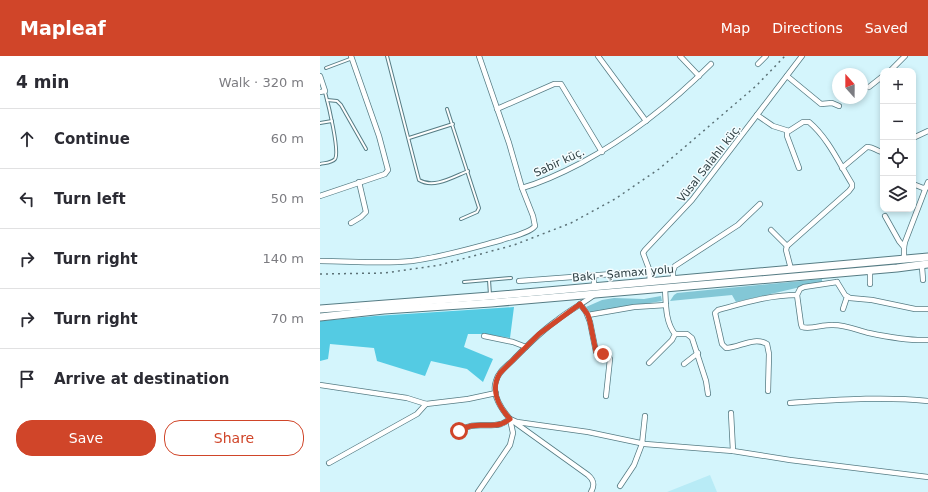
<!DOCTYPE html>
<meta charset="utf-8">
<style>
body{margin:0;font-family:"DejaVu Sans",sans-serif;background:#f2f2f3;color:#2b2b33}
.controls{position:absolute;right:12px;top:12px;display:grid;overflow:hidden;border-radius:8px;box-shadow:0 2px 6px #0003}
.controls button{width:36px;height:36px;display:grid;place-items:center;padding:0;border:0;border-bottom:1px solid #e1e1e2;background:#fff;color:#2b2b33;font:20px sans-serif}
.compass{position:absolute;left:512px;top:12px;width:36px;height:36px;border-radius:50%;background:#fff;box-shadow:0 2px 6px #0003;rotate:339deg}
.stop{position:absolute;width:12px;height:12px;margin:-9px;border:3px solid #d04529;border-radius:50%;background:#fff}
.stop.end{background:#d04529;border-color:#fff;box-shadow:0 1px 4px #0008}
.list{margin:0;padding:0;list-style:none}
h2{display:flex;justify-content:space-between;align-items:center;height:52px;margin:0;padding:0 16px;font-size:17px}
h2 small{font-size:13px;font-weight:400;color:#7c7c81}
.list li{display:grid;grid-template-columns:26px 1fr auto;gap:12px;align-items:center;box-sizing:border-box;height:60px;padding:0 16px;border-top:1px solid #e1e1e2}
.list b{display:block;font-size:15px;white-space:nowrap}
.list em{font-size:13px;font-style:normal;color:#7c7c81}
.actions{display:flex;gap:8px;padding:12px 16px}
.actions a{flex:1;padding:9px 0;border:1px solid #d04529;border-radius:16px;text-align:center;font-size:14px;color:#d04529}
.actions .main{background:#d04529;color:#fff}
.icon{flex:none;width:22px;height:22px;fill:none;stroke:currentColor;stroke-width:2;stroke-linecap:round;stroke-linejoin:round}
.map{position:relative;flex:none;width:608px;height:436px;overflow:hidden}
header{display:flex;align-items:center;gap:24px;box-sizing:border-box;height:56px;padding:0 20px;background:#d04529;color:#fff}
header strong{font-size:19px}
nav{display:flex;gap:22px;margin-inline-start:auto;font-size:14px}
main{display:flex}
aside{flex:1;background:#fff}
.map>svg:first-child{display:block}
.built{fill:#b8ebf6}
.green{fill:#83c7d6}
.forest{fill:#54cbe3}
.lines{fill:none;stroke-linecap:round;stroke-linejoin:round}
.service-casing{stroke:#567c84;stroke-width:4}
.minor-casing{stroke:#567c84;stroke-width:6}
.trunk-casing{stroke:#567c84;stroke-width:9}
.service{stroke:#fff;stroke-width:2}
.minor{stroke:#fff;stroke-width:4.5}
.trunk{stroke:#fff;stroke-width:7}
.rail{stroke:#5b7176;stroke-width:1.5;stroke-dasharray:2 4;stroke-linecap:butt}
.route{stroke:#d04529;stroke-width:5}
.labels{text-anchor:middle;stroke-width:3;stroke-linejoin:round;paint-order:stroke}
.street-label{font-size:11px;fill:#2f4044;stroke:#f5fdff}
</style>
<header>
<strong>Mapleaf</strong>
<nav><a>Map</a><a>Directions</a><a>Saved</a></nav>
</header>
<main>
<aside>
<h2>4 min<small>Walk · 320 m</small></h2>
<ul class="list">
<li><svg class="icon" aria-label="ahead" viewBox="0 0 24 24"><path d="M12 20V5M6 11l6-6 6 6"/></svg><div><b>Continue</b></div><em>60 m</em></li>
<li><svg class="icon" aria-label="left" viewBox="0 0 24 24"><path d="M17 20v-9H6M10 6l-5 5 5 5"/></svg><div><b>Turn left</b></div><em>50 m</em></li>
<li><svg class="icon" aria-label="right" viewBox="0 0 24 24"><path d="M7 20v-9h11M14 6l5 5-5 5"/></svg><div><b>Turn right</b></div><em>140 m</em></li>
<li><svg class="icon" aria-label="right" viewBox="0 0 24 24"><path d="M7 20v-9h11M14 6l5 5-5 5"/></svg><div><b>Turn right</b></div><em>70 m</em></li>
<li><svg class="icon" aria-label="arrive" viewBox="0 0 24 24"><path d="M6 21V4h12l-3 4 3 4H6"/></svg><div><b>Arrive at destination</b></div></li>
</ul>
<div class="actions"><a class="main">Save</a><a>Share</a></div>
</aside>
<div class="map">
<svg width="608" height="436" viewBox="0 0 608 436">
<rect width="100%" height="100%" fill="#d4f5fc"/>
<path class="built" d="M390 419 397 436H347Z"/>
<g class="green">
<path d="M502 223V226L416 246 412 239 350 245 354 239 357 237Z"/>
<path d="M341 240 342 245 271 257 266 251 282 244 294 242 324 243Z"/>
</g>
<path class="forest" d="M194 251 190 282 166 278H148L144 291 173 303 163 326 147 313 111 305 105 320 57 305 54 292 10 288 8 303 0 305V265L55 260Z"/>
<g class="lines">
<g class="service-casing">
<g id="service">
<path d="M67 0 99 124C114 133 133 121 148 115"/>
<path d="M6 12 30 3"/>
<path d="M7 44 17 45 21 49 46 93"/>
<path d="M127 53 159 152 157 156 141 163"/>
<path d="M0 67 12 65"/>
<path d="M89 82 133 68"/>
<path d="M0 108C4 107 12 107 15 103 20 96 8 47 5 36"/>
<path d="M169 224 170 239"/>
<path d="M144 226 191 222"/>
</g>
</g>
<g class="minor-casing">
<g id="minor">
<path d="M159 0 189 87 202 132C223 126 242 117 261 107 309 81 352 47 391 8"/>
<path d="M278 0 326 65"/>
<path d="M360 0 379 20"/>
<path d="M438 8 446 0"/>
<path d="M570 15 585 0"/>
<path d="M0 20 5 35 0 36"/>
<path d="M467 20 501 48 512 47 519 50"/>
<path d="M549 31 563 20"/>
<path d="M177 53 234 28H241L282 96"/>
<path d="M437 59 453 70 469 75 483 66H489C508 82 519 107 532 128V131L529 135 467 190 466 194 471 213"/>
<path d="M467 75V80L479 112"/>
<path d="M593 82 608 75"/>
<path d="M522 112 547 91C553 90 557 96 563 96"/>
<path d="M593 128 603 132 608 131"/>
<path d="M0 140 65 118 68 114 59 80 31 0"/>
<path d="M565 160 579 185 584 191"/>
<path d="M31 167 41 161 46 156 39 126"/>
<path d="M451 174 467 190"/>
<path d="M584 204V191L585 186 608 126"/>
<path d="M0 205C30 205 62 208 92 205 122 201 152 192 182 184 190 181 210 177 215 170L213 160 202 132"/>
<path d="M602 211 603 224"/>
<path d="M550 215V228"/>
<path d="M274 220V232"/>
<path d="M353 224V215L355 210 418 169 440 148"/>
<path d="M199 225 306 217"/>
<path d="M330 226 329 213 323 197 325 194 372 144 482 0"/>
<path d="M517 226 484 231 480 233 477 239 481 268 482 271C491 274 503 268 513 269 526 269 537 274 549 277 568 281 588 285 608 284"/>
<path d="M517 226 525 239 530 242 552 244 595 253H608"/>
<path d="M260 248 266 256 270 266 276 296 288 299 290 303 286 340"/>
<path d="M523 253 527 241"/>
<path d="M268 259 314 251 346 249"/>
<path d="M355 278H367L372 282 386 325 388 338"/>
<path d="M164 280 193 286 206 291"/>
<path d="M329 307 352 284 355 278C345 266 346 247 345 232"/>
<path d="M364 308 378 297"/>
<path d="M0 329 87 342 106 348 148 343 176 337"/>
<path d="M448 335 449 298 447 288C434 280 419 292 406 292L402 288 395 257 398 254C424 247 449 239 477 239"/>
<path d="M470 347C516 344 562 340 608 345"/>
<path d="M411 357 413 395"/>
<path d="M139 375C154 365 165 372 181 368 184 367 187 365 190 363L197 366 268 376 325 388 413 395 470 404 608 421"/>
<path d="M9 407 97 358 106 348"/>
<path d="M300 430 314 409 322 388 325 360"/>
<path d="M158 436 190 389 193 377 190 363"/>
<path d="M271 436C275 429 274 424 268 419L190 363C182 354 171 338 176 325 178 316 187 310 193 304 207 290 220 276 236 265 248 255 262 248 274 239"/>
</g>
</g>
<g class="trunk-casing">
<g id="trunk">
<path d="M0 253 170 240 608 201"/>
<path d="M0 261 64 254 171 247 577 212 608 208"/>
</g>
</g>
<use href="#service" class="service"/>
<use href="#minor" class="minor"/>
<use href="#trunk" class="trunk"/>
<path class="rail" d="M0 218 65 217 120 209 194 189 251 167 295 143 339 113 436 30 465 0"/>
</g>
<g class="lines">
<path class="route" d="M139 375C154 365 165 372 181 368 184 367 187 365 190 363 178 350 170 333 180 317L219 278 260 248 268 259 270 266 276 296 283 298"/>
</g>
<g class="labels">
<g class="street-label">
<text transform="translate(239 106) rotate(-25)" y="4">Sabir küç.</text>
<text transform="translate(389 107) rotate(-52)" y="4">Vüsal Salahlı küç.</text>
<text transform="translate(303 217) rotate(-5)" y="4">Bakı - Şamaxı yolu</text>
</g>
</g>
</svg>
<div class="controls">
<button>+</button>
<button>−</button>
<button><svg class="icon" aria-label="locate" viewBox="0 0 24 24"><circle cx="12" cy="12" r="6"/><path d="M12 2v4M12 18v4M2 12h4M18 12h4"/></svg></button>
<button><svg class="icon" aria-label="layers" viewBox="0 0 24 24"><path d="M12 4l9 5-9 5-9-5zM3 14l9 5 9-5"/></svg></button>
</div>
<svg class="compass" viewBox="-18 -18 36 36"><path d="M0-13l5 13h-10z" fill="#e53935"/><path d="M0 13l5-13h-10z" fill="#7c7c81"/></svg>
<div class="stop" style="left:139px;top:375px"></div>
<div class="stop end" style="left:283px;top:298px"></div>
</div>
</main>
